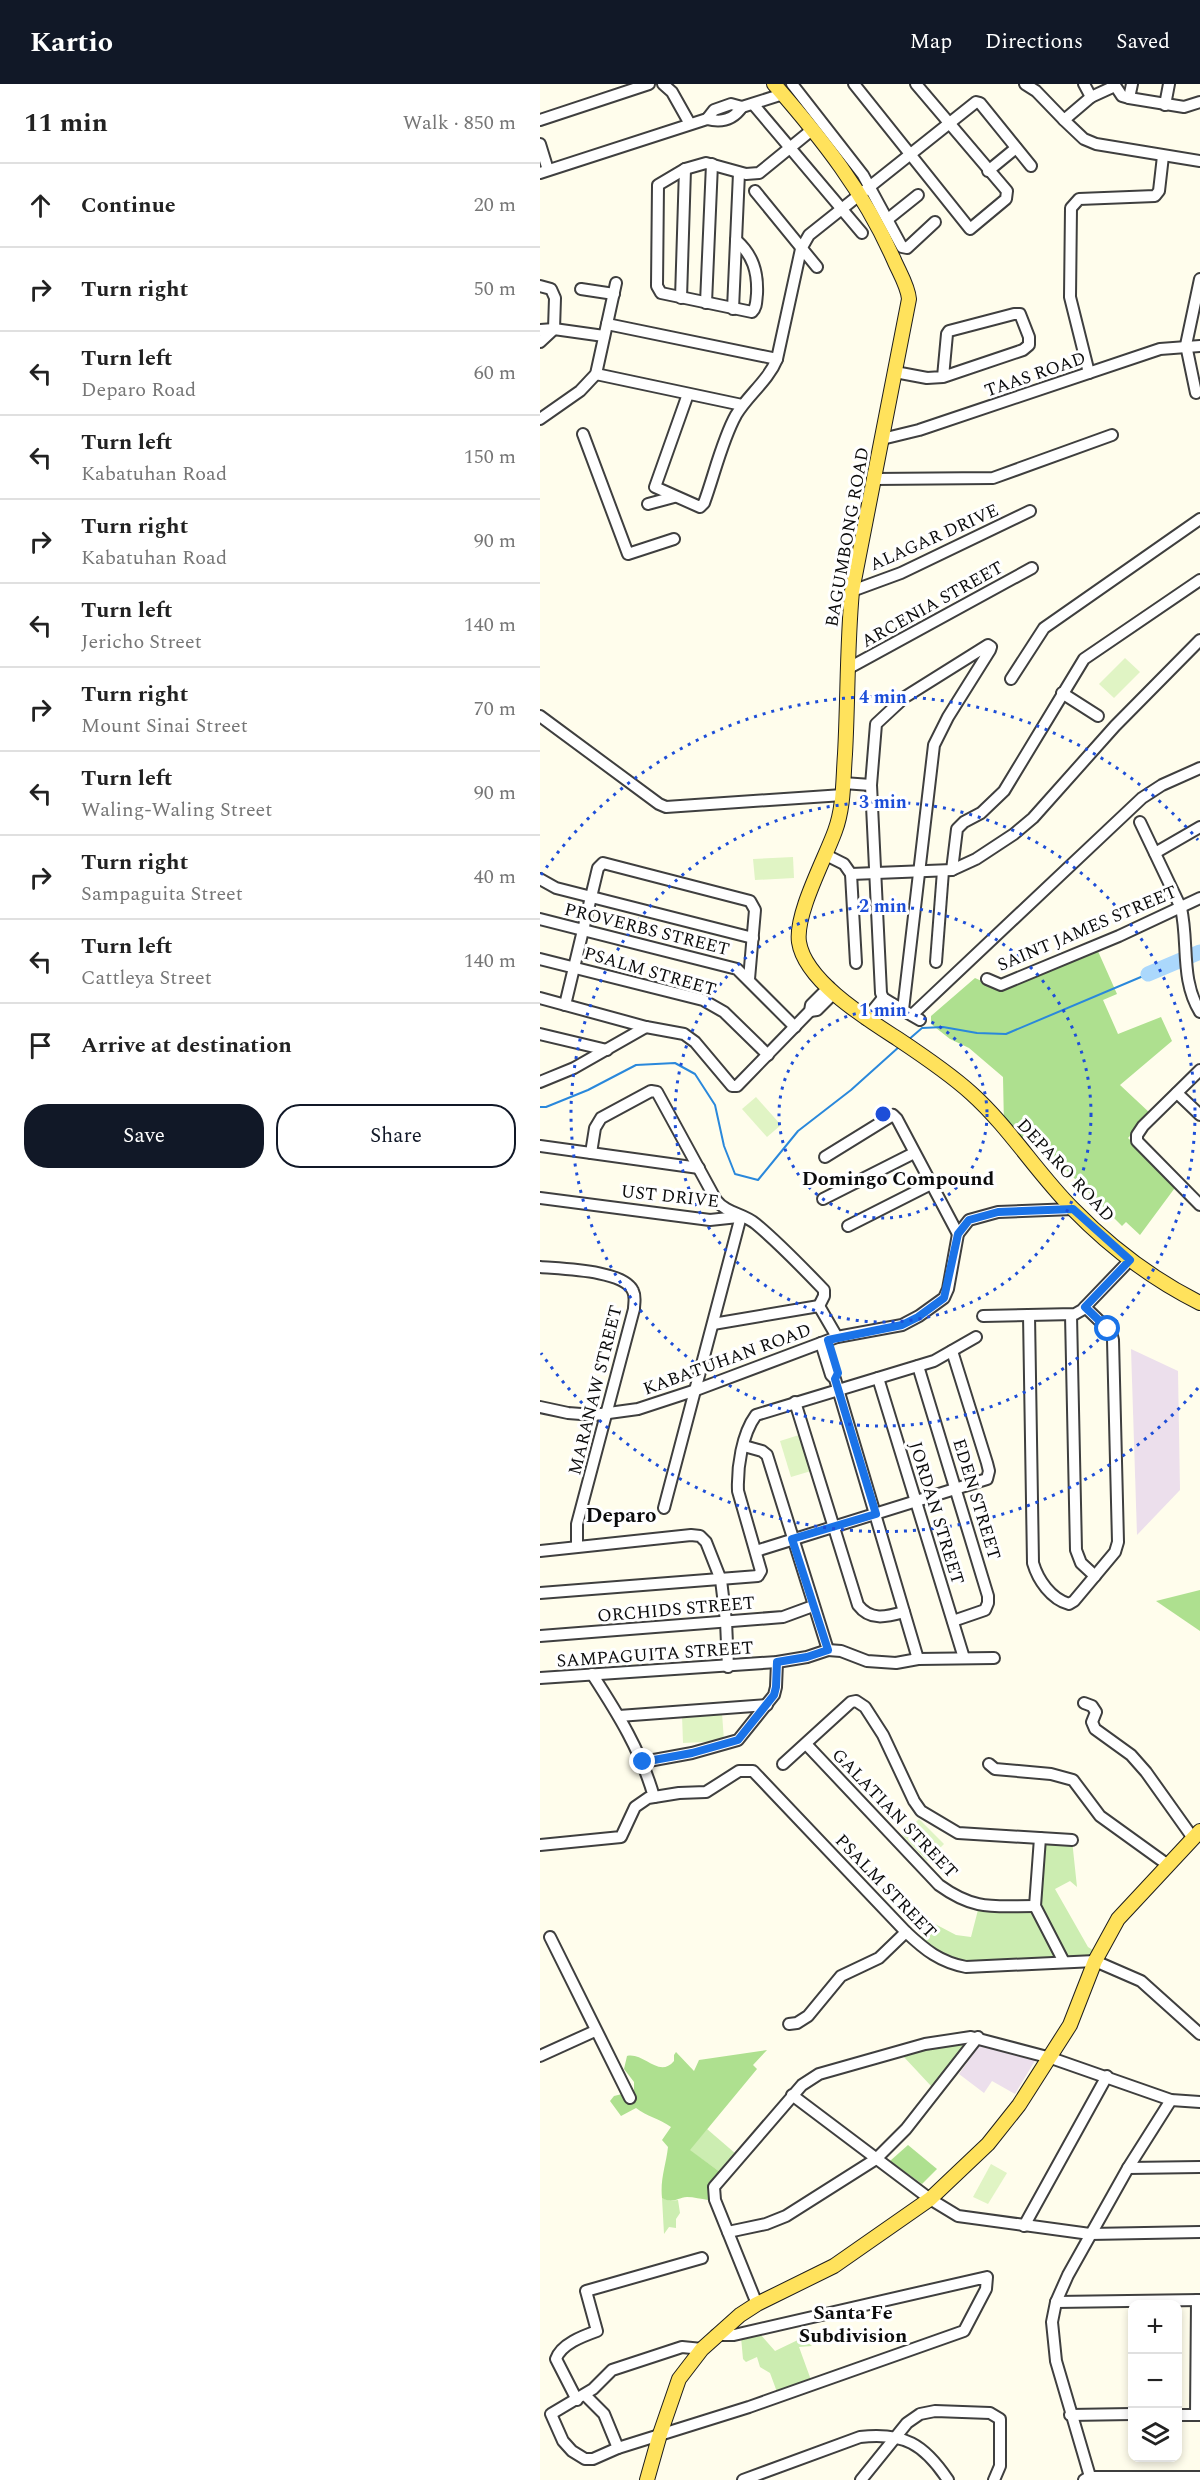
<!DOCTYPE html>
<meta charset="utf-8">
<style>
body{margin:0;font-family:Spectral,serif;background:#f2f2f2;color:#222}
.controls{position:absolute;right:18px;bottom:18px;display:grid;overflow:hidden;border-radius:12px;box-shadow:0 3px 9px #0003}
.controls button{width:54px;height:54px;display:grid;place-items:center;padding:0;border:0;border-bottom:2px solid #e0e0e0;background:#fff;color:#222;font:30px sans-serif}
.stop{position:absolute;width:18px;height:18px;margin:-14px;border:4px solid #1a73e8;border-radius:50%;background:#fff}
.stop.end{background:#1a73e8;border-color:#fff;box-shadow:0 2px 6px #0008}
.list{margin:0;padding:0;list-style:none}
h2{display:flex;justify-content:space-between;align-items:center;height:78px;margin:0;padding:0 24px;font-size:26px}
h2 small{font-size:20px;font-weight:400;color:#767676}
.list li{display:grid;grid-template-columns:39px 1fr auto;gap:18px;align-items:center;box-sizing:border-box;height:84px;padding:0 24px;border-top:2px solid #e0e0e0}
.list b{display:block;font-size:22px;white-space:nowrap}
.list p{margin:0;font-size:20px;white-space:nowrap;color:#767676}
.list em{font-size:20px;font-style:normal;color:#767676}
.actions{display:flex;gap:12px;padding:18px 24px}
.actions a{flex:1;padding:14px 0;border:2px solid #111827;border-radius:24px;text-align:center;font-size:21px;color:#111827}
.actions .main{background:#111827;color:#fff}
.icon{flex:none;width:33px;height:33px;fill:none;stroke:currentColor;stroke-width:2;stroke-linecap:round;stroke-linejoin:round}
.map{position:relative;flex:none;width:660px;height:2396px;overflow:hidden}
header{display:flex;align-items:center;gap:36px;box-sizing:border-box;height:84px;padding:0 30px;background:#111827;color:#fff}
header strong{font-size:28px}
nav{display:flex;gap:33px;margin-inline-start:auto;font-size:21px}
main{display:flex}
aside{flex:1;background:#fff}
.map>svg:first-child{display:block}
.industrial{fill:#ecdfec}
.green{fill:#ccedb1}
.forest{fill:#aee08f}
.pitch{fill:#e0f4c4}
.lines{fill:none;stroke-linecap:round;stroke-linejoin:round}
.stream{stroke:#2a88db;stroke-width:2}
.river{stroke:#abd8fc;stroke-width:15}
.minor-casing{stroke:#3f3f3f;stroke-width:14}
.major-casing{stroke:#1d1d1d;stroke-width:16}
.minor{stroke:#fff;stroke-width:10}
.major{stroke:#ffe25c;stroke-width:14}
.route{stroke:#1a73e8;stroke-width:8}
.ring{fill:none;stroke:#1d4ed8;stroke-width:3;stroke-dasharray:3 6}
.labels{text-anchor:middle;stroke-width:6;stroke-linejoin:round;paint-order:stroke}
.street-label{font-size:18px;fill:#0c0c0c;stroke:#fff}
.neighbourhood-label{font-size:20px;font-weight:bold;fill:#0c0c0c;stroke:#fff}
.quarter-label{font-size:21px;font-weight:bold;fill:#0c0c0c;stroke:#fff}
.centre{fill:#1d4ed8;stroke:#fff;stroke-width:3}
.ring-label{font-size:18px;text-anchor:middle;font-weight:bold;fill:#1d4ed8;stroke:#fff;stroke-width:6;stroke-linejoin:round;paint-order:stroke}
</style>
<header>
<strong>Kartio</strong>
<nav><a>Map</a><a>Directions</a><a>Saved</a></nav>
</header>
<main>
<aside>
<h2>11 min<small>Walk · 850 m</small></h2>
<ul class="list">
<li><svg class="icon" aria-label="ahead" viewBox="0 0 24 24"><path d="M12 20V5M6 11l6-6 6 6"/></svg><div><b>Continue</b></div><em>20 m</em></li>
<li><svg class="icon" aria-label="right" viewBox="0 0 24 24"><path d="M7 20v-9h11M14 6l5 5-5 5"/></svg><div><b>Turn right</b></div><em>50 m</em></li>
<li><svg class="icon" aria-label="left" viewBox="0 0 24 24"><path d="M17 20v-9H6M10 6l-5 5 5 5"/></svg><div><b>Turn left</b><p>Deparo Road</p></div><em>60 m</em></li>
<li><svg class="icon" aria-label="left" viewBox="0 0 24 24"><path d="M17 20v-9H6M10 6l-5 5 5 5"/></svg><div><b>Turn left</b><p>Kabatuhan Road</p></div><em>150 m</em></li>
<li><svg class="icon" aria-label="right" viewBox="0 0 24 24"><path d="M7 20v-9h11M14 6l5 5-5 5"/></svg><div><b>Turn right</b><p>Kabatuhan Road</p></div><em>90 m</em></li>
<li><svg class="icon" aria-label="left" viewBox="0 0 24 24"><path d="M17 20v-9H6M10 6l-5 5 5 5"/></svg><div><b>Turn left</b><p>Jericho Street</p></div><em>140 m</em></li>
<li><svg class="icon" aria-label="right" viewBox="0 0 24 24"><path d="M7 20v-9h11M14 6l5 5-5 5"/></svg><div><b>Turn right</b><p>Mount Sinai Street</p></div><em>70 m</em></li>
<li><svg class="icon" aria-label="left" viewBox="0 0 24 24"><path d="M17 20v-9H6M10 6l-5 5 5 5"/></svg><div><b>Turn left</b><p>Waling-Waling Street</p></div><em>90 m</em></li>
<li><svg class="icon" aria-label="right" viewBox="0 0 24 24"><path d="M7 20v-9h11M14 6l5 5-5 5"/></svg><div><b>Turn right</b><p>Sampaguita Street</p></div><em>40 m</em></li>
<li><svg class="icon" aria-label="left" viewBox="0 0 24 24"><path d="M17 20v-9H6M10 6l-5 5 5 5"/></svg><div><b>Turn left</b><p>Cattleya Street</p></div><em>140 m</em></li>
<li><svg class="icon" aria-label="arrive" viewBox="0 0 24 24"><path d="M6 21V4h12l-3 4 3 4H6"/></svg><div><b>Arrive at destination</b></div></li>
</ul>
<div class="actions"><a class="main">Save</a><a>Share</a></div>
</aside>
<div class="map">
<svg width="660" height="2396" viewBox="0 0 660 2396">
<rect width="100%" height="100%" fill="#fffdec"/>
<g class="industrial">
<path d="M591 1265 638 1287 640 1406 597 1451Z"/>
<path d="M441 1959 496 1975 475 2010 452 1997 444 2009 419 1990Z"/>
</g>
<g class="green">
<path d="M500 1754 532 1756 537 1803 530 1797 515 1805 548 1863 559 1870 555 1877 426 1883 376 1858 395 1840 416 1851 431 1853 439 1822H494Z"/>
<path d="M428 1956 392 2003 363 1972Z"/>
<path d="M167 2045 196 2070 180 2088 149 2066Z"/>
<path d="M122 2114 130 2117 138 2116 140 2129 136 2135V2144L129 2143 124 2150Z"/>
<path d="M220 2250 235 2267 262 2254 272 2262 259 2263 271 2296 237 2308 230 2289 220 2283 217 2273 206 2278 203 2275 201 2253Z"/>
</g>
<g class="forest">
<path d="M557 865 577 910 563 916 578 950 621 933 632 957 580 1001 611 1030 588 1054 637 1101 600 1151 586 1138 582 1142 488 1048 477 1059 464 1042 463 993 429 964 410 955 391 940V932L435 894 459 905Z"/>
<path d="M660 1506V1547L616 1517Z"/>
<path d="M227 1966 213 1981 217 1985 150 2066 180 2088 168 2100V2116C161 2115 154 2113 147 2113 137 2114 132 2120 122 2114 120 2095 126 2081 128 2063L122 2056 131 2043C120 2035 106 2032 96 2024L81 2032 70 2017 74 2012 82 2010 88 2018 94 2016V1998L84 1985 87 1972C104 1968 119 1995 134 1977V1971L136 1968 154 1987 159 1976Z"/>
<path d="M368 2061 397 2085 382 2100 350 2077Z"/>
</g>
<g class="pitch">
<path d="M585 574 600 588 574 614 559 600Z"/>
<path d="M253 773 254 794 215 796 213 775Z"/>
<path d="M216 1013 241 1041 227 1053 202 1025Z"/>
<path d="M259 1351 271 1387 251 1393 240 1357Z"/>
<path d="M182 1629 184 1657 143 1659 142 1631Z"/>
<path d="M379 1735 404 1760 387 1777 362 1751Z"/>
<path d="M451 2080 467 2089 448 2120 433 2113Z"/>
</g>
<g class="lines">
<g class="stream">
<path d="M367 957 382 944 403 943 437 949 466 950 608 890"/>
<path d="M0 1023H6L48 1006 96 981 135 979 155 990 175 1021 184 1062 195 1090 218 1096 258 1047 311 1006 360 962"/>
</g>
<path class="river" d="M608 890 660 868"/>
<g class="minor-casing">
<g id="minor">
<path d="M123 0 132 8 150 40"/>
<path d="M252 0 323 91 362 163 367 164 395 138"/>
<path d="M314 0 430 145 466 115 467 107 376 0"/>
<path d="M485 0 496 7 524 36 551 13 575 2"/>
<path d="M544 0 551 13"/>
<path d="M574 0 582 12 589 14 644 23 660 18"/>
<path d="M589 14 592 0"/>
<path d="M213 20 322 149"/>
<path d="M625 21 629 0"/>
<path d="M167 35 174 26 191 20 202 23 243 10"/>
<path d="M0 36 109 0"/>
<path d="M524 36 544 55 556 60 660 77"/>
<path d="M0 60 8 86"/>
<path d="M448 87 476 64"/>
<path d="M0 89 167 35C182 39 193 36 202 23"/>
<path d="M215 107 277 183"/>
<path d="M348 135 378 111"/>
<path d="M196 156C213 171 218 188 217 210 216 217 217 223 212 228L121 209 117 202 118 101 145 85 166 79 206 90 219 89 273 45"/>
<path d="M0 202 11 205 15 214 14 245 0 258"/>
<path d="M41 205 74 210"/>
<path d="M141 214 145 85"/>
<path d="M166 219 172 80"/>
<path d="M193 225 199 89"/>
<path d="M67 240 237 275"/>
<path d="M0 246 14 245 64 252"/>
<path d="M355 288 387 294 403 293 483 266 489 261V253L480 230H474L409 247 407 250 403 293"/>
<path d="M549 289 530 213 531 124 539 115 615 112 619 107 623 72"/>
<path d="M56 290 202 321"/>
<path d="M656 309 646 261 660 195"/>
<path d="M148 310 115 403 160 423 164 419C174 392 182 356 196 331 208 311 228 297 237 275L261 165 269 151 436 18 440 19 491 82"/>
<path d="M0 335 40 307 56 290 76 199"/>
<path d="M43 350 88 470 134 455"/>
<path d="M342 355 379 346 620 265 660 262"/>
<path d="M334 395 453 394 572 351"/>
<path d="M108 420 134 413"/>
<path d="M312 507 361 489 490 427"/>
<path d="M307 585 492 484"/>
<path d="M471 595 504 544 660 435"/>
<path d="M522 609 558 632"/>
<path d="M0 632 119 720 126 723 303 711"/>
<path d="M303 699 331 701"/>
<path d="M600 738 641 824C649 859 640 895 660 928"/>
<path d="M615 769 660 743"/>
<path d="M286 771 304 780 311 790 316 879"/>
<path d="M412 786 417 745 424 738 441 729 464 707 544 575 660 496"/>
<path d="M311 790 412 786 436 775 474 750 493 734 575 642 660 556"/>
<path d="M0 795 16 804 213 854"/>
<path d="M0 835 197 885 255 943"/>
<path d="M0 875 163 916 184 928 228 971"/>
<path d="M396 878 403 787"/>
<path d="M447 895 461 901 579 852 660 814"/>
<path d="M0 914 106 943 144 950 155 958 192 1002H197L270 927 271 921 289 903"/>
<path d="M25 921 58 784 63 779 210 817 215 826 209 895"/>
<path d="M363 926 394 661 408 633 450 566 451 563 448 561 365 613 336 640 331 701 341 909 343 914C355 921 367 929 380 936"/>
<path d="M270 927 277 926 294 909"/>
<path d="M372 931 602 714 622 701 660 684"/>
<path d="M326 935 343 914"/>
<path d="M0 950 67 966"/>
<path d="M660 986 603 1042 597 1051V1057L660 1121"/>
<path d="M0 998 34 984 106 943"/>
<path d="M637 1009 660 1031"/>
<path d="M0 1062 159 1084"/>
<path d="M51 1069 55 1044 61 1034 111 1007 117 1008 176 1116C187 1130 203 1129 216 1140 240 1160 262 1183 284 1206V1212L279 1222"/>
<path d="M285 1073 353 1031 357 1035 418 1150"/>
<path d="M0 1114 170 1136 198 1133"/>
<path d="M283 1115 374 1069"/>
<path d="M308 1142 391 1100"/>
<path d="M0 1183C21 1185 84 1186 93 1207 96 1213 94 1219 94 1225L37 1440V1462"/>
<path d="M279 1222 297 1253"/>
<path d="M489 1231 493 1479C498 1496 511 1515 529 1520L534 1517 575 1468 578 1458 573 1256 571 1248 545 1223"/>
<path d="M531 1231 536 1466 541 1479 555 1492"/>
<path d="M443 1232 535 1230 542 1226 590 1176"/>
<path d="M173 1240 279 1222"/>
<path d="M281 1259 291 1291 295 1295 378 1575"/>
<path d="M378 1282 448 1512V1519L445 1526 413 1537"/>
<path d="M338 1294 424 1574"/>
<path d="M255 1318 318 1521C330 1537 346 1533 364 1528"/>
<path d="M0 1323 28 1329 54 1331 98 1325 156 1306 297 1253 362 1241 379 1232 404 1214 408 1205 418 1150 429 1136 458 1128 533 1125"/>
<path d="M124 1424 201 1132"/>
<path d="M0 1467 151 1451 160 1452 166 1458 181 1496 186 1537 188 1583"/>
<path d="M216 1467 447 1395 449 1387 447 1379 412 1267"/>
<path d="M0 1509 218 1492 221 1487 198 1407C197 1383 202 1350 216 1331L394 1277 436 1253"/>
<path d="M0 1552 243 1533 273 1522"/>
<path d="M288 1566 301 1567 327 1577 356 1579 378 1575 454 1574"/>
<path d="M52 1590C78 1630 101 1667 114 1713"/>
<path d="M0 1594 237 1578 267 1573 288 1566 227 1371 222 1367 204 1362"/>
<path d="M544 1619 552 1622 556 1628 552 1638 555 1645 591 1671 606 1688 653 1754"/>
<path d="M79 1632 227 1621"/>
<path d="M266 1660 399 1801C435 1827 453 1822 495 1822"/>
<path d="M103 1678 152 1669 198 1656 234 1611 236 1603 237 1578"/>
<path d="M243 1680 311 1618 316 1617 325 1623 343 1651 374 1717 381 1727 418 1749 532 1756"/>
<path d="M449 1680 455 1685 511 1690 533 1696 560 1732 628 1781"/>
<path d="M500 1754 495 1822 524 1878"/>
<path d="M0 1761 81 1753 95 1723 108 1714 139 1709 166 1708 199 1687H213L366 1848C385 1866 400 1878 426 1883L555 1877 601 1897 660 1950"/>
<path d="M10 1853 90 2014"/>
<path d="M249 1940 257 1939 268 1932 301 1892 339 1874 366 1848"/>
<path d="M0 1972 55 1947"/>
<path d="M252 2011 390 2115 418 2132 550 2150 660 2148"/>
<path d="M588 2084 660 2083"/>
<path d="M484 2142 567 1992"/>
<path d="M188 2148 226 2140 246 2132 336 2075 366 2045 438 1953"/>
<path d="M516 2218 660 2216"/>
<path d="M217 2220 175 2116 174 2103 262 2001 279 1990 385 1960 431 1953 511 1974 631 2016 660 2018"/>
<path d="M162 2265 142 2263 72 2286 53 2305 11 2330 23 2357 32 2367 45 2375H53L78 2364 209 2323 424 2247 446 2205 447 2193 194 2251H176"/>
<path d="M45 2311 64 2330 78 2364"/>
<path d="M37 2316 16 2275C21 2260 43 2252 57 2247L46 2207 162 2174"/>
<path d="M530 2331 592 2330"/>
<path d="M638 2331H660"/>
<path d="M656 2331 657 2216"/>
<path d="M203 2396 320 2353C364 2348 384 2360 408 2396"/>
<path d="M321 2396 367 2339 380 2330 395 2327 450 2329 460 2335V2382L454 2396"/>
<path d="M544 2396 549 2393H660"/>
<path d="M551 2396 516 2277 512 2238 516 2218 528 2191 588 2084 631 2016"/>
</g>
</g>
<g class="major-casing">
<g id="major">
<path d="M234 0C283 56 324 108 354 176 359 188 368 202 369 215L312 507C307 561 308 616 305 670 303 696 304 723 295 747 285 775 255 830 259 858 265 897 327 935 358 955 382 971 409 989 431 1009 469 1043 497 1089 533 1125 570 1163 612 1195 660 1219"/>
<path d="M107 2396 120 2350 139 2295 162 2265 200 2231 217 2220 294 2182 390 2115 448 2060 479 2021 530 1941 555 1877 578 1835 660 1747"/>
</g>
</g>
<use href="#minor" class="minor"/>
<use href="#major" class="major"/>
</g>
<g class="lines">
<path class="route" d="M103 1678 152 1669 198 1656 234 1611 236 1603 237 1578 267 1573 288 1566 252 1455 336 1430 295 1295 298 1289 288 1256 362 1241 378 1233 404 1214 418 1150 429 1136 458 1128 533 1125 590 1176 545 1223 568 1245"/>
</g>
<g class="ring">
<circle cx="343" cy="1030" r="104"/>
<circle cx="343" cy="1030" r="208"/>
<circle cx="343" cy="1030" r="312"/>
<path d="M658 1304A417 417 0 0 1 1 1269M1 791A417 417 0 0 1 658 756"/>
</g>
<g class="labels">
<g class="street-label">
<text transform="translate(495 290) rotate(-19)" y="6">TAAS ROAD</text>
<text transform="translate(307 453) rotate(-80)" y="6">BAGUMBONG ROAD</text>
<text transform="translate(394 453) rotate(-24)" y="6">ALAGAR DRIVE</text>
<text transform="translate(392 520) rotate(-29)" y="6">ARCENIA STREET</text>
<text transform="translate(547 844) rotate(-23)" y="6">SAINT JAMES STREET</text>
<text transform="translate(107 845) rotate(14)" y="6">PROVERBS STREET</text>
<text transform="translate(110 887) rotate(16)" y="6">PSALM STREET</text>
<text transform="translate(526 1086) rotate(47)" y="6">DEPARO ROAD</text>
<text transform="translate(130 1112) rotate(6)" y="6">UST DRIVE</text>
<text transform="translate(187 1275) rotate(-20)" y="6">KABATUHAN ROAD</text>
<text transform="translate(55 1306) rotate(-76)" y="6">MARANAW STREET</text>
<text transform="translate(437 1415) rotate(73)" y="6">EDEN STREET</text>
<text transform="translate(397 1429) rotate(73)" y="6">JORDAN STREET</text>
<text transform="translate(136 1525) rotate(-5)" y="6">ORCHIDS STREET</text>
<text transform="translate(115 1570) rotate(-4)" y="6">SAMPAGUITA STREET</text>
<text transform="translate(355 1729) rotate(46)" y="6">GALATIAN STREET</text>
<text transform="translate(346 1802) rotate(46)" y="6">PSALM STREET</text>
</g>
<g class="neighbourhood-label">
<text x="358" y="1101">Domingo Compound</text>
<text x="313" y="2235">Santa Fe<tspan x="313" dy="23">Subdivision</tspan></text>
</g>
<g class="quarter-label">
<text x="81" y="1438">Deparo</text>
</g>
</g>
<circle cx="343" cy="1030" r="9" class="centre"/>
<g class="ring-label">
<text x="343" y="619">4 min</text>
<text x="343" y="724">3 min</text>
<text x="343" y="828">2 min</text>
<text x="343" y="932">1 min</text>
</g>
</svg>
<div class="controls">
<button>+</button>
<button>−</button>
<button><svg class="icon" aria-label="layers" viewBox="0 0 24 24"><path d="M12 4l9 5-9 5-9-5zM3 14l9 5 9-5"/></svg></button>
</div>
<div class="stop" style="left:568px;top:1245px"></div>
<div class="stop end" style="left:103px;top:1678px"></div>
</div>
</main>
